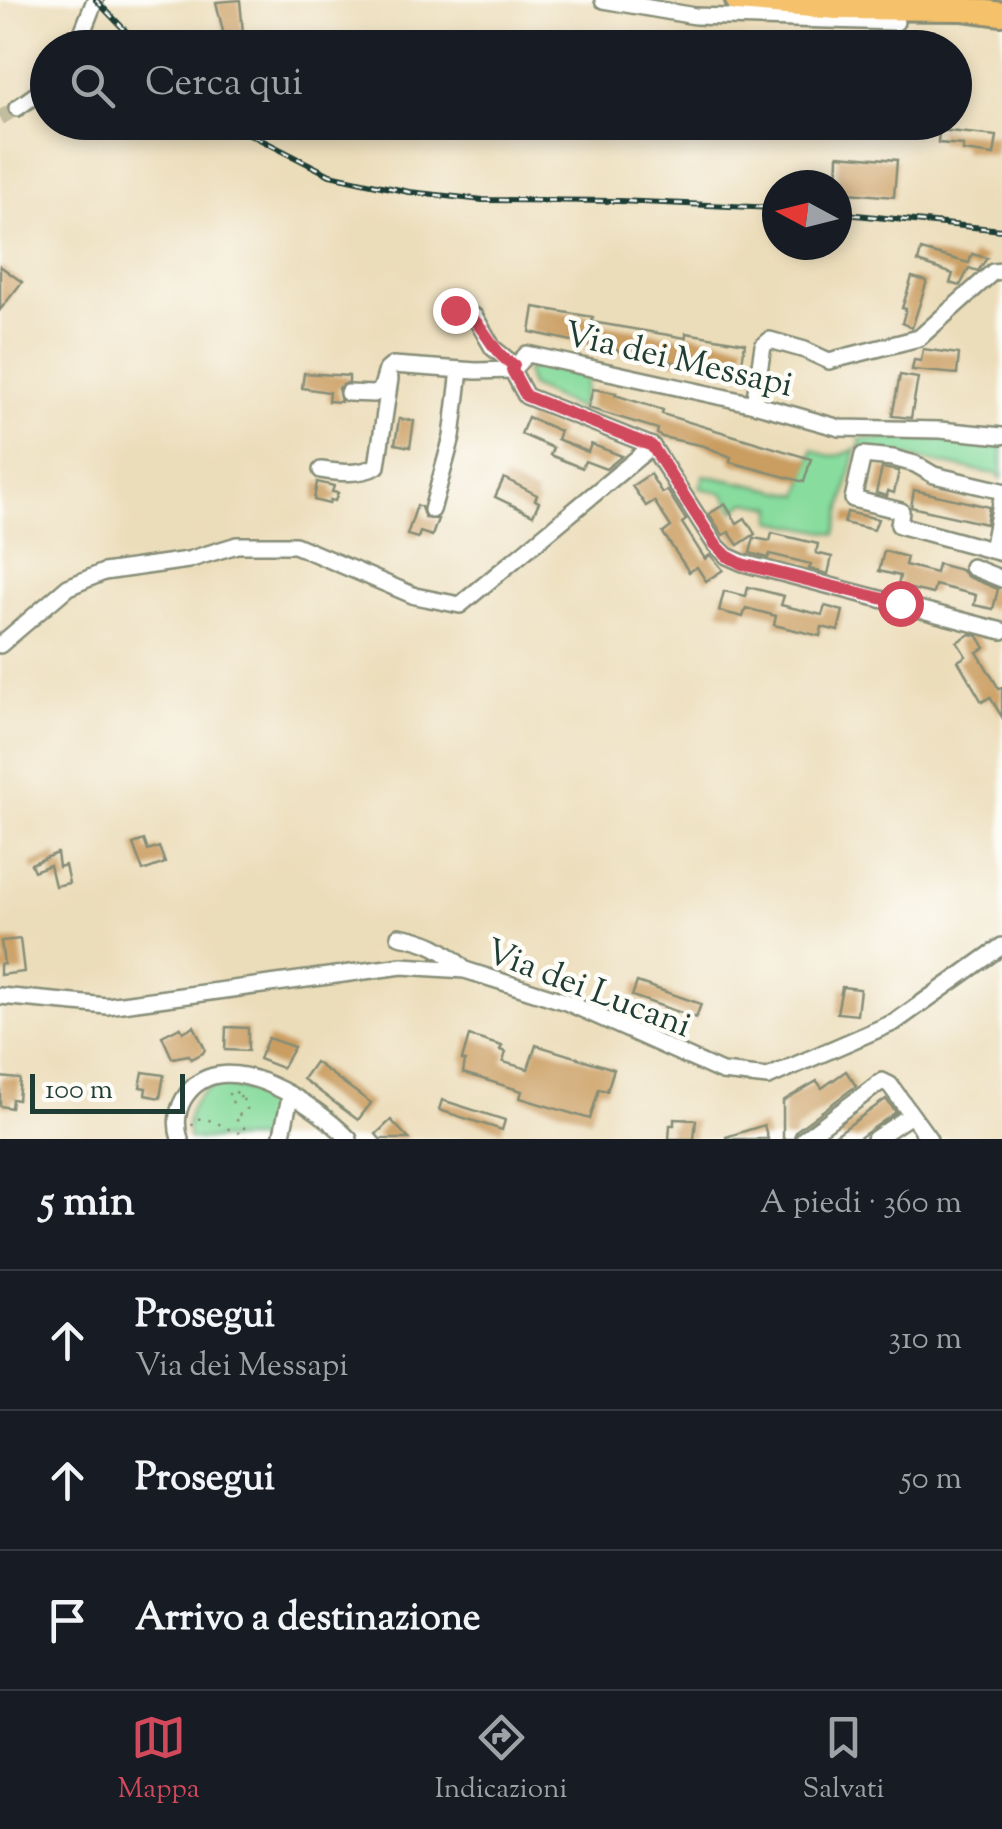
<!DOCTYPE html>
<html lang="it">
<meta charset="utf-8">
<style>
body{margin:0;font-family:"Sorts Mill Goudy",serif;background:#20242c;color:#f1f3f6}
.compass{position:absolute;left:762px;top:170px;width:90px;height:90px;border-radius:50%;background:#171b24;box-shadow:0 5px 15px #0003;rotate:277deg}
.scale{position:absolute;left:30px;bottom:25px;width:155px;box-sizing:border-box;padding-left:10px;border:5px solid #1f3d34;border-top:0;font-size:28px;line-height:35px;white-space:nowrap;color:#1f3d34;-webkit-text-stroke:8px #fdfcf7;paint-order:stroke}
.stop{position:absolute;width:30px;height:30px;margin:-22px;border:8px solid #d1495b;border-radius:50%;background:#fff}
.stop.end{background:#d1495b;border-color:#fff;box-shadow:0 2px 10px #0008}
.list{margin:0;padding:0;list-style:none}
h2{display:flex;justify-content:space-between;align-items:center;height:130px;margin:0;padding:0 40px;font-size:42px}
h2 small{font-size:32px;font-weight:400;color:#9ea1a6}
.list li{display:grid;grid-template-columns:65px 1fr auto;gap:30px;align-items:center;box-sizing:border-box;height:140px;padding:0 40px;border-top:2px solid #363941}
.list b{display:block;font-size:38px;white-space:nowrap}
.list p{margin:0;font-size:32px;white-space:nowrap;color:#9ea1a6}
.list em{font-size:32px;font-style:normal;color:#9ea1a6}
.icon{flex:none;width:55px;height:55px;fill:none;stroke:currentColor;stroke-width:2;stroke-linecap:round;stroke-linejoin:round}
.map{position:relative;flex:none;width:1002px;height:1139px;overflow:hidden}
.search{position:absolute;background:#171b24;box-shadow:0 5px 15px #0003;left:30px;right:30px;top:30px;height:110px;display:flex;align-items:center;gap:25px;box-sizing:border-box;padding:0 35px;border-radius:55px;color:#9ea1a6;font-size:38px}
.sheet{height:550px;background:#171b24}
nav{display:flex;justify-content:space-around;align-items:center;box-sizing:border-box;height:140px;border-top:2px solid #363941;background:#171b24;font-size:28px;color:#9ea1a6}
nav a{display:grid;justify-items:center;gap:5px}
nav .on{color:#d1495b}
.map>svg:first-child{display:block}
.green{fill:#88dc9e;stroke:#548c69;stroke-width:2.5}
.building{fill:#ca9d60}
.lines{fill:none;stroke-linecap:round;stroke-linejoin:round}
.minor-tunnel{stroke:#c3bd9f;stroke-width:15;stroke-dasharray:15 8;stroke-linecap:butt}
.minor-casing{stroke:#868d77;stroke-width:20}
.highway-casing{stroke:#868d77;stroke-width:28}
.path{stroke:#868d77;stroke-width:2.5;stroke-dasharray:2.5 8;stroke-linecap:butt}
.minor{stroke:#fff;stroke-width:15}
.highway{stroke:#f5c16b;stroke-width:22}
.rail-casing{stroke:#1f3d34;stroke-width:6}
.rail{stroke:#fdfcf7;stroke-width:2.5;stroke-dasharray:8;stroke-linecap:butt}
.route{stroke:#d1495b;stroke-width:12}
.labels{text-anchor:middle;stroke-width:9;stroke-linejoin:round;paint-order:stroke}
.street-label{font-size:35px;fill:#1f3d34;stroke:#fdfcf7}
</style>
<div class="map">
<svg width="1002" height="1139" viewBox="0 0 1002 1139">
<rect width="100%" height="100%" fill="#fdfcf7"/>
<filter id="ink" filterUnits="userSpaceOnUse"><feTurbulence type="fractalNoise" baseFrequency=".01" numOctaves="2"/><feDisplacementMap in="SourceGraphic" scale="20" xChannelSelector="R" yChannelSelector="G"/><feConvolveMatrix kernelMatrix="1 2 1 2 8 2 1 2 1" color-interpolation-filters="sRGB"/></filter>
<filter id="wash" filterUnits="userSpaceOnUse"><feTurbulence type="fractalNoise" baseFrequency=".0048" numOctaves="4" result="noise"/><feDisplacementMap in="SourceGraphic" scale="40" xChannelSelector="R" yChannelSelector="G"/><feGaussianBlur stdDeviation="2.25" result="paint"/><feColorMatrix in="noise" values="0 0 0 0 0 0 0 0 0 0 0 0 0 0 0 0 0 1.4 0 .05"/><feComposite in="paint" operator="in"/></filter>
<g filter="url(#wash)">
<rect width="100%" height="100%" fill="#ecddba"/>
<g class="green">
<path d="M537 364 588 377 579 409 530 386 526 372Z"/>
<path d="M860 439H944L1002 446V479L997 474C951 467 906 454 860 449Z"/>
<path d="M813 449C831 459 838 457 856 449L836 534 772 521 774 507 746 502 735 511 723 493 700 488 704 475 800 495Z"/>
<path d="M223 1084 259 1093 275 1102 263 1139H189C182 1114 197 1088 223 1084Z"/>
</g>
<g id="blocks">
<g class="building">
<path d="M240 0 243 33 237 35 239 48H227L216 2Z"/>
<path d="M939 130 997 136 994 155 963 151V145L938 143Z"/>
<path d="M838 155 897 160 894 197 837 192Z"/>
<path d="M921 250 969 263 972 254 987 258 978 271 969 268 960 286 950 283 953 274 918 262Z"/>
<path d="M0 266 22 282 0 310Z"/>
<path d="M912 277 927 281 912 328 902 323 906 309 902 308Z"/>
<path d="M534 307 593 317 592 322 686 338V333L745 343 741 369 680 358 679 363 666 361 530 332Z"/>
<path d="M923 349 959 354 957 374 912 370 914 360 921 361Z"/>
<path d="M304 373 349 376V382L338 388 341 402 328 401 329 392 302 388Z"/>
<path d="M900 375 918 378 911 418 892 416Z"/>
<path d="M593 389 616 393 615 395 663 410 662 414 811 459 804 482 730 462 731 457 704 446 662 437 657 434 658 429 588 408Z"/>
<path d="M528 417 560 431 557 439 588 452 591 444 622 456 606 469 585 461 582 468 550 455 553 448 521 434Z"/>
<path d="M399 419 414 421 410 447 395 444Z"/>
<path d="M882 468 899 471 894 493 888 491 887 496 876 493Z"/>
<path d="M650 474 662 493 667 490 686 520 682 523 705 559 710 555 723 570 706 581 697 567 689 572 663 533 671 527 654 501 646 506 632 486Z"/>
<path d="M504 478 537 495 535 500 539 502 533 515 495 497Z"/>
<path d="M317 482 334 486 332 492 338 493 335 501 330 500 329 504 314 500Z"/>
<path d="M914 490 989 507 986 524 911 507Z"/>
<path d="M725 504 737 523 745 518 755 534 738 545 729 532 723 535 709 514Z"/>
<path d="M417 505 421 507 425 518 438 519 432 536 420 532 418 538 407 535Z"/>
<path d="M847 512 878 519 874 530 844 523Z"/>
<path d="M772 533 818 544 816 553 832 557 828 574 809 569 811 564 770 554 768 558 750 553 754 538 770 541Z"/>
<path d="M884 551 907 557 905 565 936 573 938 564 961 570 968 577 998 589 993 609 974 605 976 595 935 585 933 594 898 586 900 576 879 571Z"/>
<path d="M748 587 784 596 781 605 822 615 825 606 843 611 838 631 822 627 820 636 774 625 776 616 746 608 743 617 719 611 724 591 746 596Z"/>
<path d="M970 634 978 636 985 648 977 652 999 689 1002 687V717L990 697 982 702 958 661 966 656 957 642Z"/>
<path d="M144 840 148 851 159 847 165 863 143 871 133 844Z"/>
<path d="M57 853 59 867 65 865 69 883 55 886 50 865 34 871 31 864Z"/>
<path d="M20 939 24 972 0 975V964H4L1 941Z"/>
<path d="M637 982 701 1004 696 1018 632 996Z"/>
<path d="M842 987 860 989 857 1015 837 1013Z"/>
<path d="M194 1026 205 1049 203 1053 191 1059 189 1055 172 1058 162 1036 180 1027 183 1032Z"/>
<path d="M226 1027 248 1028V1051L225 1050Z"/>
<path d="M469 1036 502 1046 500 1050 506 1052 503 1062 528 1069 536 1045 614 1069 607 1091 599 1089 590 1119 520 1098 522 1091 463 1073 465 1061 462 1060Z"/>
<path d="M268 1038 294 1047 282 1068 259 1059Z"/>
<path d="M315 1062 371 1103 358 1120 303 1079Z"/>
<path d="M846 1071 856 1086 797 1130 793 1139H783V1101L817 1081 822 1088Z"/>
<path d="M143 1072 164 1075 160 1098 145 1095 146 1088 140 1087Z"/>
<path d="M0 1077 20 1079 18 1100 12 1099 11 1108 0 1106Z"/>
<path d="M886 1099 896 1112 858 1139H830Z"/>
<path d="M442 1100 505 1120 502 1130 439 1110Z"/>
<path d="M674 1119 696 1120 694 1139H669L670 1125H674Z"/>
<path d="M391 1120 409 1139H380L376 1134Z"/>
<path d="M764 1125 768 1139H726V1137Z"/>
</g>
</g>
</g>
<g filter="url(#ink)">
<use href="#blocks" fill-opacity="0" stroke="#868d77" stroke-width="2.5"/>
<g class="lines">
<path class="minor-tunnel" d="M0 118 17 108"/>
<g class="minor-casing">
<g id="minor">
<path d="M603 0 695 16 896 22"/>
<path d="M76 48 95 0"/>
<path d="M17 108 48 86"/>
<path d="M455 310 475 317 493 348 514 365"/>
<path d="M348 393 374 394 381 390 387 370 393 365 476 371 512 370"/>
<path d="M754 404 763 346 770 340 805 350 829 361 919 338 993 272 1002 271"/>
<path d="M1002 436 940 430 840 428 754 404 527 354 512 370 526 396 652 446 715 544 727 556 743 563 1002 631"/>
<path d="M321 470C340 473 360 475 377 466L390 379"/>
<path d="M1002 491 934 475 915 464 893 458 863 455 853 499 901 511 899 525 1002 553"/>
<path d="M432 510 452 437 460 370"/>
<path d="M992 550 1002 498"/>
<path d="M972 567 1002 579"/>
<path d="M0 645 68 587 104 572 188 560 237 545H295L415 596 460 605 652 446"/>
<path d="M399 936C428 941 444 949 465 970"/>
<path d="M0 996 107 1006 402 966 465 970 566 1002 722 1072 768 1077 895 1022 1002 946"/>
<path d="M180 1139C175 1124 177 1107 187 1094 225 1042 317 1106 349 1139"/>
<path d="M281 1139 290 1097"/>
<path d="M804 1139 882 1081 890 1085 929 1139"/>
<path d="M875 1139 911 1115"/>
</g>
</g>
<g class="highway-casing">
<g id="highway">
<path d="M737 0 837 8 961 9"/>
<path d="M948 7 1002 14"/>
</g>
</g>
<g class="path">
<path d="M241 1096 237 1102H231L228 1097 230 1091 234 1090 248 1105 246 1112 234 1117 244 1127 245 1139"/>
<path d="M192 1126 195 1119C216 1117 225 1131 244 1134"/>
</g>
<use href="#minor" class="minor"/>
<use href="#highway" class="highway"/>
<g class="rail-casing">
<g id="rail">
<path d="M96 0 142 48"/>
<path d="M226 122 330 175 409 192 483 200 619 201 777 208"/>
<path d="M837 213 1002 230"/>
</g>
</g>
<use href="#rail" class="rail"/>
</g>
</g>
<g class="lines" filter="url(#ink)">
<path class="route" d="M455 310C485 316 487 351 514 365L512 370 526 396 652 446 715 544 727 556 742 564 900 603"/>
</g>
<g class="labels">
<g class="street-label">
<text transform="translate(679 358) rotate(13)" y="12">Via dei Messapi</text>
<text transform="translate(589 987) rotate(21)" y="12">Via dei Lucani</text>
</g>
</g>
</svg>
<svg class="compass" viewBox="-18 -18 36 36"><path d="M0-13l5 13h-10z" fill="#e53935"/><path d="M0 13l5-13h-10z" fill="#9ea1a6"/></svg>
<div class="scale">100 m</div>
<div class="stop" style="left:900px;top:603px"></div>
<div class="stop end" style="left:455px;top:310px"></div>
<div class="search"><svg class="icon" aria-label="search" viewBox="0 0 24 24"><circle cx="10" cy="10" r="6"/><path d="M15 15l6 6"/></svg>Cerca qui</div>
</div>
<section class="sheet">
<h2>5 min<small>A piedi · 360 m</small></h2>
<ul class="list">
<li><svg class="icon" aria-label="ahead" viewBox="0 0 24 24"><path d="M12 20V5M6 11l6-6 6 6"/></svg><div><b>Prosegui</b><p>Via dei Messapi</p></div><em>310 m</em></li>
<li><svg class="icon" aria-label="ahead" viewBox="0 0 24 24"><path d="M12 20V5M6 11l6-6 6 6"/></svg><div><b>Prosegui</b></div><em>50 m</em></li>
<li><svg class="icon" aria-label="arrive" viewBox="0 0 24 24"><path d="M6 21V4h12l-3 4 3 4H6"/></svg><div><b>Arrivo a destinazione</b></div></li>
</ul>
</section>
<nav>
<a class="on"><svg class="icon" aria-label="map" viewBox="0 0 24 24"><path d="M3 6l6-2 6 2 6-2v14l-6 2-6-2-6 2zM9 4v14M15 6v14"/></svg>Mappa</a>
<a><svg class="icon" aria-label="directions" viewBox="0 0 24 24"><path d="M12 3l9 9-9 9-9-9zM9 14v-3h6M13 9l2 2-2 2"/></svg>Indicazioni</a>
<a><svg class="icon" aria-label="saved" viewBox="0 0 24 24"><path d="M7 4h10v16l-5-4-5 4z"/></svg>Salvati</a>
</nav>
